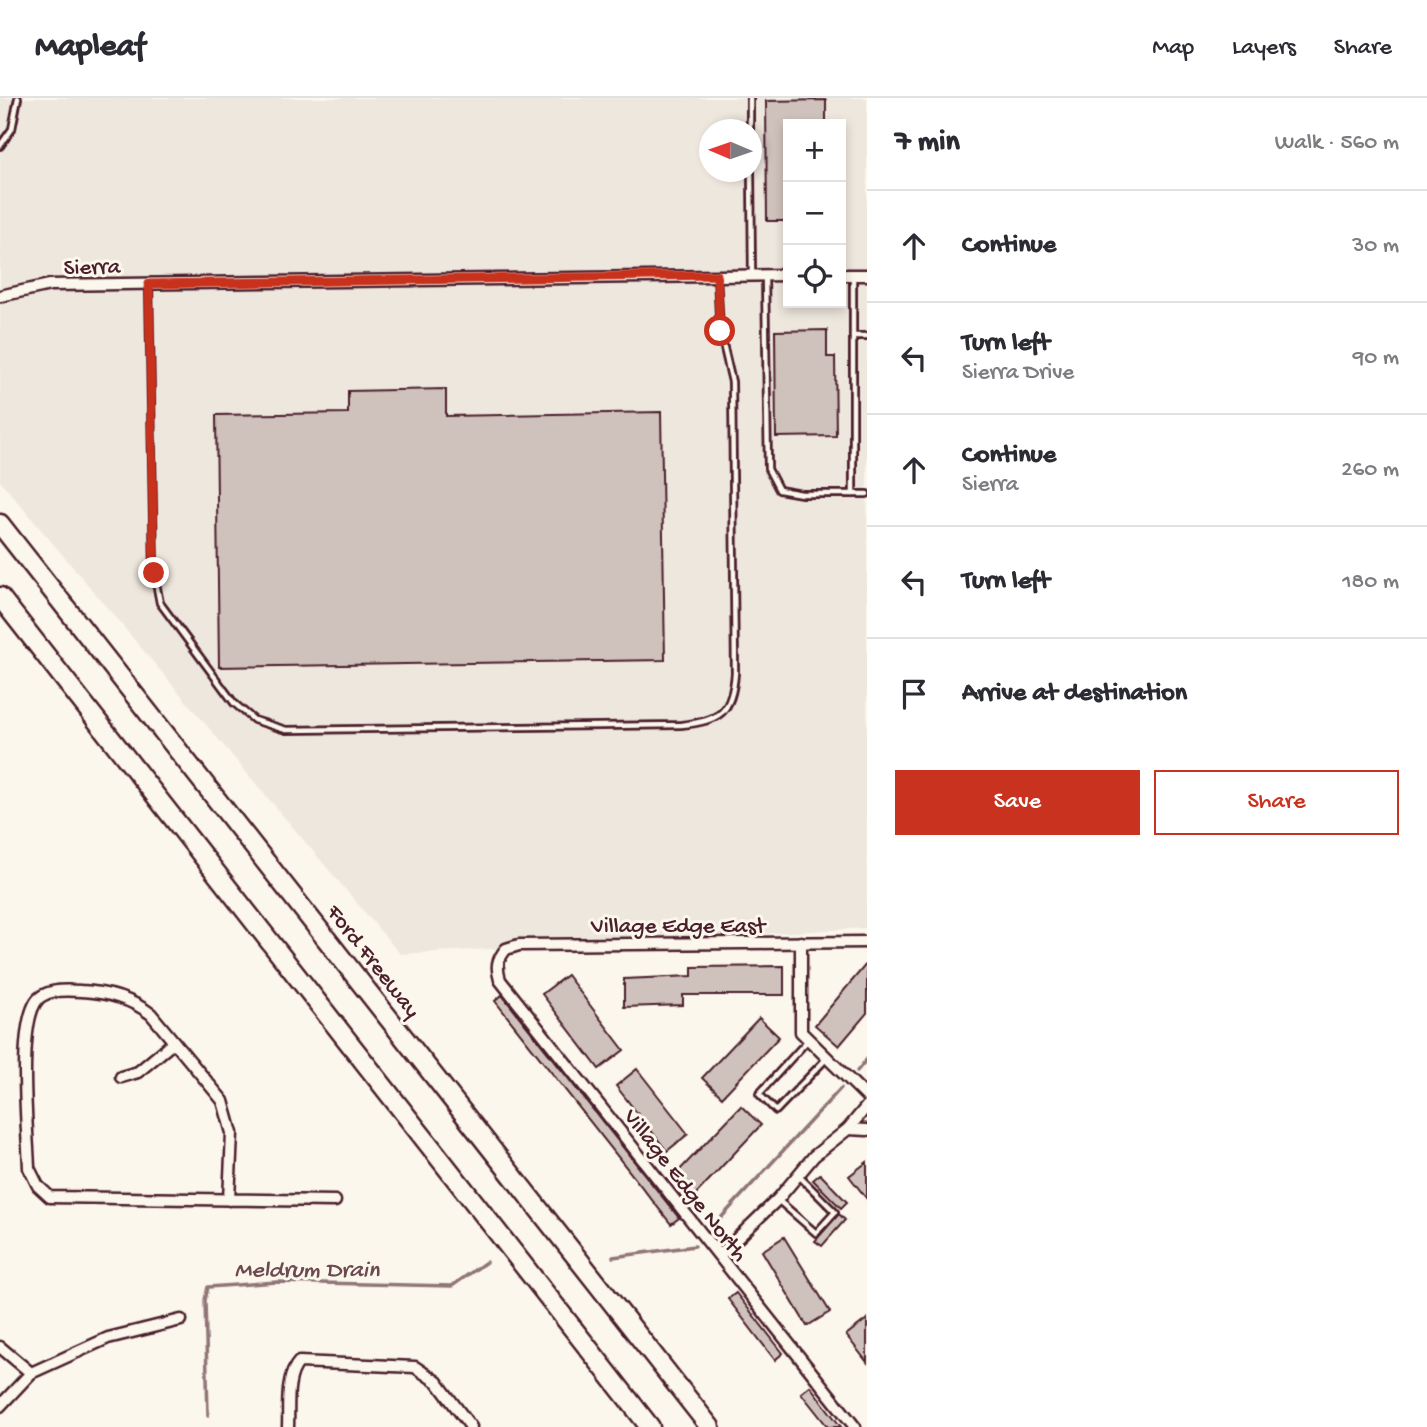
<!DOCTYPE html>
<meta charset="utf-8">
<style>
body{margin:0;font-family:"Gochi Hand",sans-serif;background:#f7f7f7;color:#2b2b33}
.controls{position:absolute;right:21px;top:21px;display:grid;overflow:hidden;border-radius:0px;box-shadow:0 4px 10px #0003}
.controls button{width:63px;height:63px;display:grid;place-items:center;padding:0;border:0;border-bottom:2px solid #e1e1e2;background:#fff;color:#2b2b33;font:35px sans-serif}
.compass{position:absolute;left:699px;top:21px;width:63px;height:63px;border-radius:50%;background:#fff;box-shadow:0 4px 10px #0003;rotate:272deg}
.stop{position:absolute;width:21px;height:21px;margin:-16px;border:5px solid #c8321e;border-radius:50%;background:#fff}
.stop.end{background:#c8321e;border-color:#fff;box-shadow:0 2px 7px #0008}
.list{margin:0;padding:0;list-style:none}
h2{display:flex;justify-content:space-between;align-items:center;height:91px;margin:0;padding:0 28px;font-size:30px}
h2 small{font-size:23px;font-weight:400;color:#7c7c81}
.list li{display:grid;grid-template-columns:46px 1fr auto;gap:21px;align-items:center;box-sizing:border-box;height:112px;padding:0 28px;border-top:2px solid #e1e1e2}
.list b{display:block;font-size:26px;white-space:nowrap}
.list p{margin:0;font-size:23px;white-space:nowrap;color:#7c7c81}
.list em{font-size:23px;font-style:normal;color:#7c7c81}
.actions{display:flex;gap:14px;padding:21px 28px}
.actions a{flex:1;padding:16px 0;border:2px solid #c8321e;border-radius:0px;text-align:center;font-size:24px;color:#c8321e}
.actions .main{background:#c8321e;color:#fff}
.icon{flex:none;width:38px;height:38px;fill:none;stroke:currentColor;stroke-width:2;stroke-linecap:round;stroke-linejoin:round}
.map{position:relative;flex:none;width:867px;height:1329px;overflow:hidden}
header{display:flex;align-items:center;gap:42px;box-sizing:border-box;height:98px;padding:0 35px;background:#fff;border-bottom:2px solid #e1e1e2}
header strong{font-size:33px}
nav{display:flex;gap:38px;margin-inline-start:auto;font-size:24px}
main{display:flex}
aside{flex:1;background:#fff}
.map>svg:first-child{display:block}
.built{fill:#eee7de;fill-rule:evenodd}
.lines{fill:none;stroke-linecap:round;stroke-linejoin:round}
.stream{stroke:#907477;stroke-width:3.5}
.building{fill:#cfc2bc;stroke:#4a1f2b;stroke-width:2}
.service-casing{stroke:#4a1f2b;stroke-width:10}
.minor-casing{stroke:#4a1f2b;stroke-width:15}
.motorway-casing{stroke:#4a1f2b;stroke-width:23}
.service{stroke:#fbf7ec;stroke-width:4.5}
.minor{stroke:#fbf7ec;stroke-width:10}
.motorway{stroke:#fbf7ec;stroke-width:18}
.route{stroke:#c8321e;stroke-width:9}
.labels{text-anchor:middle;stroke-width:6;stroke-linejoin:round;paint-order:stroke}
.street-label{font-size:23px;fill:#4a1f2b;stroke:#fbf7ec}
.water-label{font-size:24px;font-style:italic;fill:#6d4a51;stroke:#fbf7ec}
</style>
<header>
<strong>Mapleaf</strong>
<nav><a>Map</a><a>Layers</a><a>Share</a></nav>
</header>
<main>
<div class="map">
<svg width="867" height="1329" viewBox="0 0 867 1329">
<rect width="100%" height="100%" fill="#fbf7ec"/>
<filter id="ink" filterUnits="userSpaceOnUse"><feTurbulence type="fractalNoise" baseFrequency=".0143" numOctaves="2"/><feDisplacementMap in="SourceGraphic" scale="14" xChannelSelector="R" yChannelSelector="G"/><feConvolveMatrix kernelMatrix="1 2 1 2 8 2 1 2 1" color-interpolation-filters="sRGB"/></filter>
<g filter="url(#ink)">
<path class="built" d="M0 0H867V830L400 856 0 383ZM788 26H841V205H788ZM710 32H752V74H710Z"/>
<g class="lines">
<g class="stream">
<path d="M857 973 867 961"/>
<path d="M718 1123 841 990"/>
<path d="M613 1159 695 1148"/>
<path d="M208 1317 205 1202 208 1189 277 1184 452 1188 486 1164"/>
</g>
</g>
<g class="building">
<path d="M826 2V26H788V123H767L766 3Z"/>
<path d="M827 232V259H835L836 338 776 339 775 233Z"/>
<path d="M446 291V318L661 314 665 562 219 569 216 317 348 315V293Z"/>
<path d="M867 865V915L839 948 815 927Z"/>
<path d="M784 868V897H683V907L624 909V881L692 878V869Z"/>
<path d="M567 877 624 952 599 971 542 896Z"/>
<path d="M502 897 679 1120 671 1126 495 903Z"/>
<path d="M759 920 779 939 722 999 702 980Z"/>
<path d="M637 971 688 1036 667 1053 616 988Z"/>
<path d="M741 1008 761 1027 695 1097 674 1078Z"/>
<path d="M867 1064V1101L849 1078Z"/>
<path d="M820 1076 847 1104 841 1110 813 1082Z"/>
<path d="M839 1116 845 1122 822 1148 815 1143Z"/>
<path d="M784 1139 830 1214 807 1228 762 1153Z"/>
<path d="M736 1195 783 1255 775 1262 728 1201Z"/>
<path d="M867 1221V1264L846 1237Z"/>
<path d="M810 1288 841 1329H828L801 1295Z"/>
</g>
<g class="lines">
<g class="service-casing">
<g id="service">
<path d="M750 0V32"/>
<path d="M0 48 12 31 18 0"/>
<path d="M751 74 752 176"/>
<path d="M765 178 768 371 779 392 802 396H853V179"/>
<path d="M149 187 154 475 160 505 234 605 254 622 286 632 681 627C720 623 732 615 735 575L732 284 720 233 717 178"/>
<path d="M853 238H867"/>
<path d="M853 396H867"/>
<path d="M808 942 759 996 776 1013 826 961"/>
<path d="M778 1102 816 1135 835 1114 798 1077"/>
</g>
</g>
<g class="minor-casing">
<g id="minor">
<path d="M841 177H867"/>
<path d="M0 198 50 187 788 177"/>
<path d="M801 844V934L867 999"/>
<path d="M121 979 138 974 174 944"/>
<path d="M848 1031 867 1032"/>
<path d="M229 1102 232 1035 223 1003 151 916C130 900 107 894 81 893 68 892 50 891 39 900 16 922 28 1036 29 1070L38 1088 50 1099 335 1103"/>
<path d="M720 1157 778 1101 814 1058 848 1031 867 1008"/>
<path d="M0 1249 31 1275"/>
<path d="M0 1308 31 1275 108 1240 181 1222"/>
<path d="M288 1329C289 1309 285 1279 299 1264L415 1269 437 1284 471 1329"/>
<path d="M855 1329 500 882C496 869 497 862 506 851L519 847 867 844"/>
</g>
</g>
<g class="motorway-casing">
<g id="motorway">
<path d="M0 426 710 1329"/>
<path d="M0 499 650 1329"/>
</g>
</g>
<use href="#service" class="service"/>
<use href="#minor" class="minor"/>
<use href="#motorway" class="motorway"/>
</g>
</g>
<g class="lines" filter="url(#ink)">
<path class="route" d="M154 475 149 186 717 177 720 233"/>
</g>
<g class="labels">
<g class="street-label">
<text transform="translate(92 167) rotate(-1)" y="8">Sierra</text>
<text x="678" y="834">Village Edge East</text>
<text transform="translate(375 862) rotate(52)" y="8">Ford Freeway</text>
<text transform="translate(687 1086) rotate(52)" y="8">Village Edge North</text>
</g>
<g class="water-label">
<text x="307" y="1178">Meldrum Drain</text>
</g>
</g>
</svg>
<div class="controls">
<button>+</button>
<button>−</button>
<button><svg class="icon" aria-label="locate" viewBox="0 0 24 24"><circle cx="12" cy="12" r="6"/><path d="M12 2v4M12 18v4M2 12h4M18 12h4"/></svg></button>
</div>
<svg class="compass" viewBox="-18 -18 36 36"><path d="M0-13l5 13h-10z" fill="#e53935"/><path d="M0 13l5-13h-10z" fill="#7c7c81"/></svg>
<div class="stop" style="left:720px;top:233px"></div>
<div class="stop end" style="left:154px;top:475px"></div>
</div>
<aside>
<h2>7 min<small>Walk · 560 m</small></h2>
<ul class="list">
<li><svg class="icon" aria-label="ahead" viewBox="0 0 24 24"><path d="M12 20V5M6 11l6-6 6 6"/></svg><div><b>Continue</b></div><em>30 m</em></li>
<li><svg class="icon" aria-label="left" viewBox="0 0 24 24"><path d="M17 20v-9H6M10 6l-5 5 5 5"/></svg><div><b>Turn left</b><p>Sierra Drive</p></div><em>90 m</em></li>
<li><svg class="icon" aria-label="ahead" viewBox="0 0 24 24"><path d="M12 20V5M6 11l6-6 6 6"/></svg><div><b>Continue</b><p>Sierra</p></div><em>260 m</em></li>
<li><svg class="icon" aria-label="left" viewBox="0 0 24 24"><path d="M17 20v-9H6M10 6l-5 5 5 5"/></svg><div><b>Turn left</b></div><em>180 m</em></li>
<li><svg class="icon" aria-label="arrive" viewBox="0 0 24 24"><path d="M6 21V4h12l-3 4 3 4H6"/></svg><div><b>Arrive at destination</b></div></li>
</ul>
<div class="actions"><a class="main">Save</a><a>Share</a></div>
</aside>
</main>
